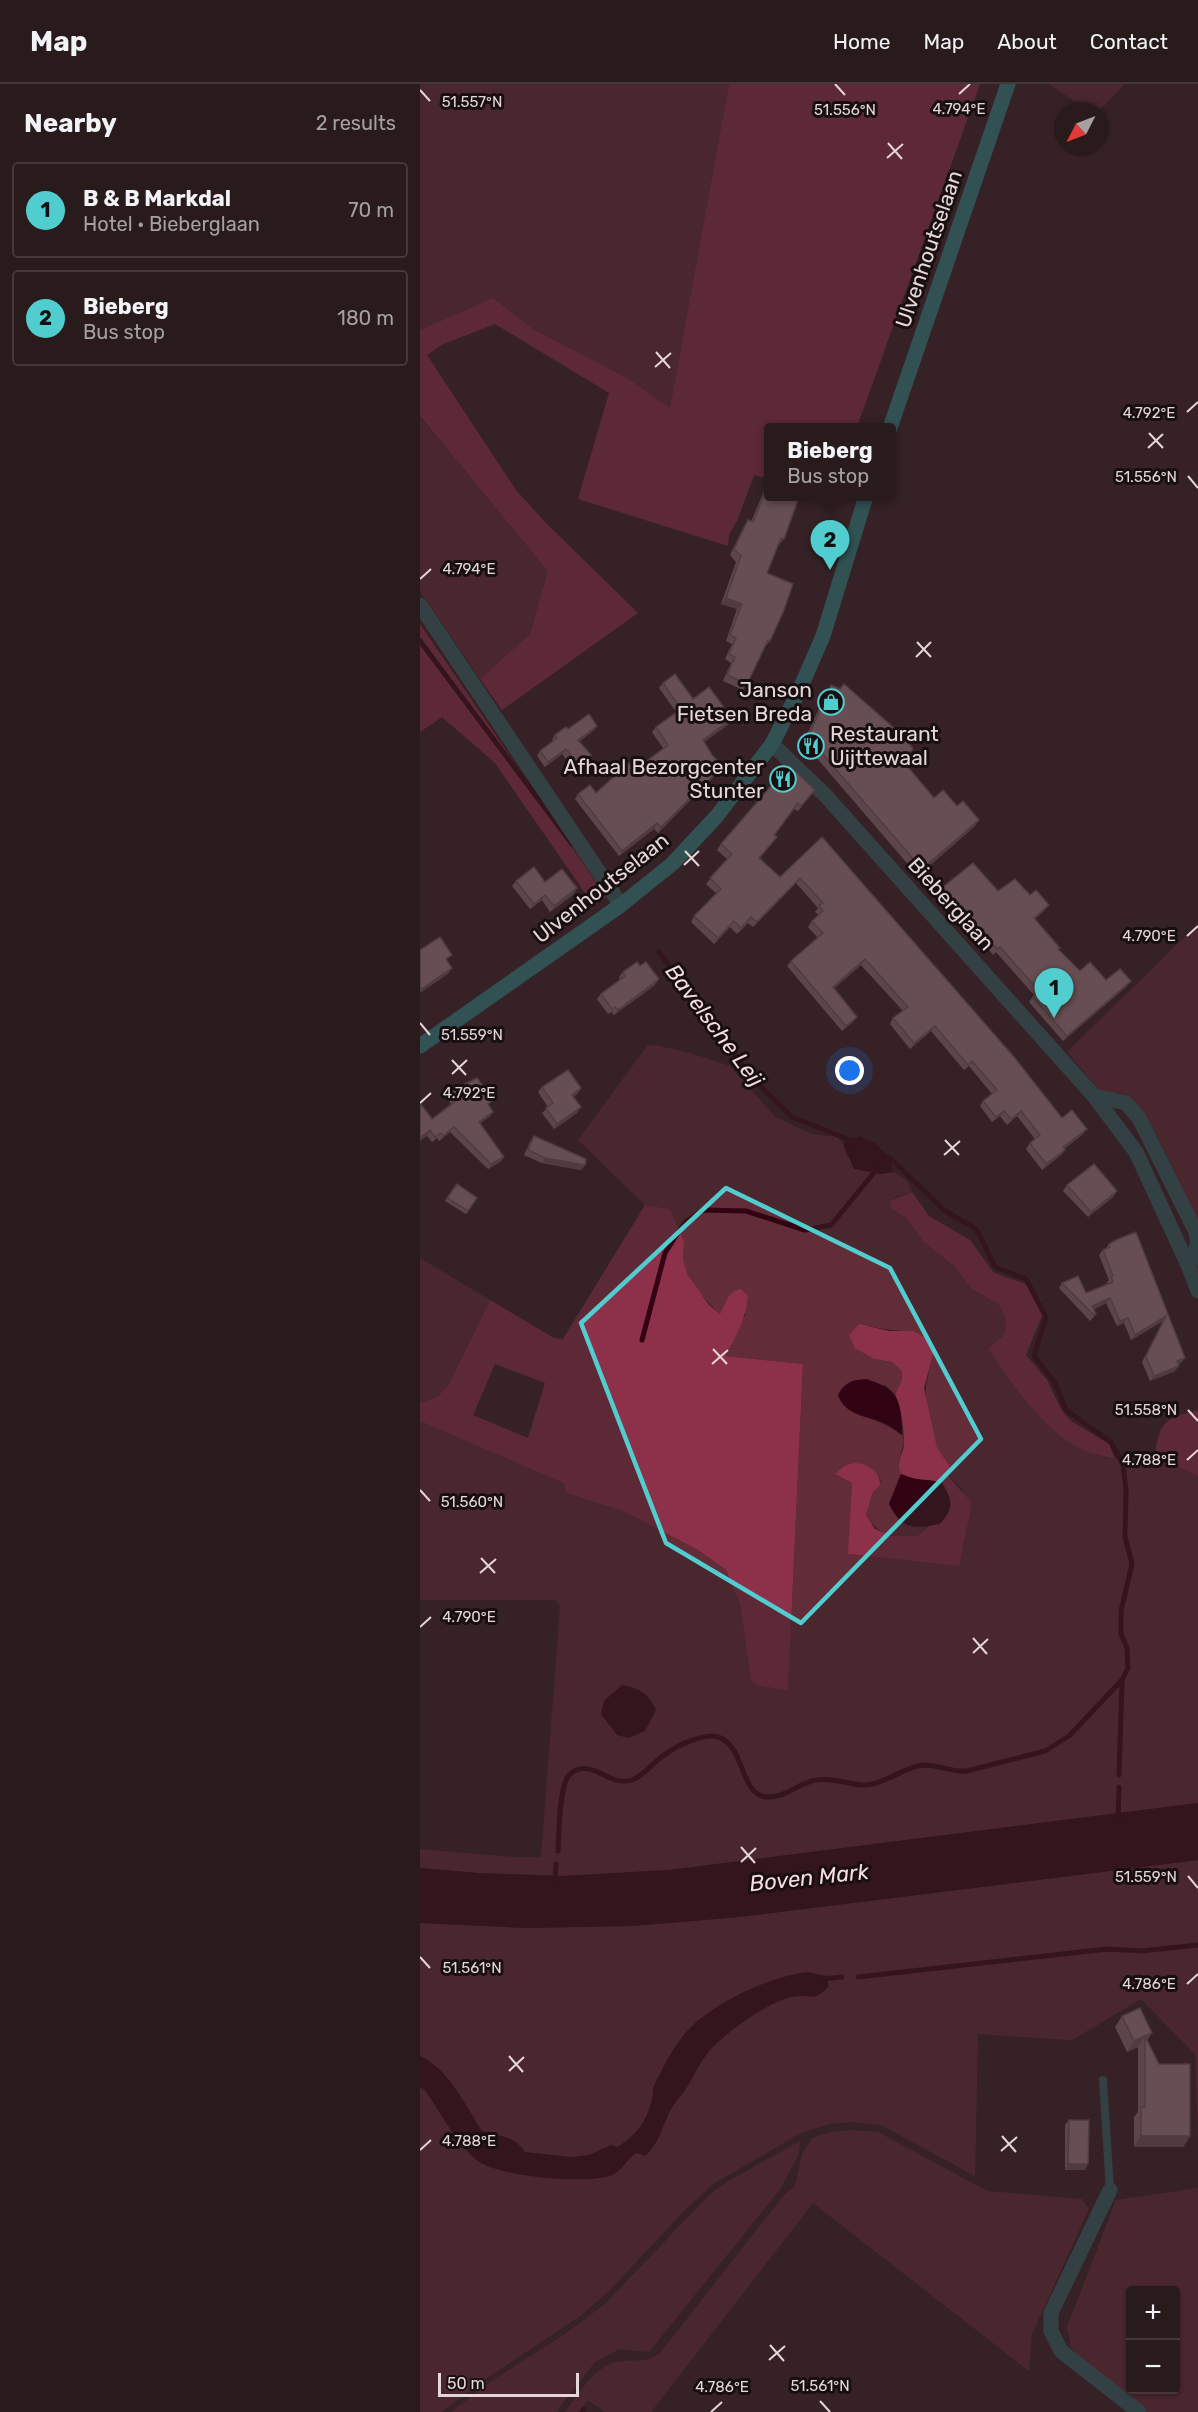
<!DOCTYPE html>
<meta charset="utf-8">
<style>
body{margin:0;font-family:Rubik,sans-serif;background:#312325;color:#f1f3f6}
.controls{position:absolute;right:18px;bottom:18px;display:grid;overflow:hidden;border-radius:6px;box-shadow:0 2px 4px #0004}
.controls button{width:54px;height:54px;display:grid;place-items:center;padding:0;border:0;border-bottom:2px solid #45383b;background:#291a1c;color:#f1f3f6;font:30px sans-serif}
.compass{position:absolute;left:634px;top:18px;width:54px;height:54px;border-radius:50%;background:#291a1c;box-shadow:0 2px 4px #0004;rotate:228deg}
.scale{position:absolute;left:18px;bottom:15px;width:141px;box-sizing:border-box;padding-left:6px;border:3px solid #e5d6d8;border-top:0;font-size:16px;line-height:21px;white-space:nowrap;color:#e5d6d8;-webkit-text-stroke:4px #180f10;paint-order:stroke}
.you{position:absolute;left:430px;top:987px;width:21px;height:21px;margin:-15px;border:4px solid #fff;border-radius:50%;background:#1a73e8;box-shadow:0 0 0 9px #1a73e833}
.badge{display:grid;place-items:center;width:39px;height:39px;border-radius:50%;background:#52cdcf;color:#111;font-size:20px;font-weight:700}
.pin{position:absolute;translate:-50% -50px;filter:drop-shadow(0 2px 3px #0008)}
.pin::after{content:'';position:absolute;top:32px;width:21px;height:18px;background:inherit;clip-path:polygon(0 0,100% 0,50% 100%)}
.popup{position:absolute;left:344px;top:339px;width:132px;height:78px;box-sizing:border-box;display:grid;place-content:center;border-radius:6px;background:#291a1c;filter:drop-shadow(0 2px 4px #0005);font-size:20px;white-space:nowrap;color:#a5a1a3}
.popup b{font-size:22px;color:#f1f3f6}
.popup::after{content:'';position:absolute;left:50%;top:100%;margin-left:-12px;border:12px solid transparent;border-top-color:#291a1c}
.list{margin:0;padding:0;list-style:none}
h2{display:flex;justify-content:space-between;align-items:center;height:78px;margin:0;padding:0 24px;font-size:26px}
h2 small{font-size:20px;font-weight:400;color:#a5a1a3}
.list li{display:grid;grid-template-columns:39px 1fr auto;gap:18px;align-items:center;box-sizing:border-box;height:96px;margin:0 12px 12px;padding:0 12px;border:2px solid #45383b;border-radius:6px}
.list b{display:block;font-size:22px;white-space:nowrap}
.list p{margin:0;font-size:20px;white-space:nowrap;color:#a5a1a3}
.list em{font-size:20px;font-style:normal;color:#a5a1a3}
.map{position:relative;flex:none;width:778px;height:2328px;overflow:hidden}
header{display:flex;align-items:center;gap:36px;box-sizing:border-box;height:84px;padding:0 30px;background:#291a1c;border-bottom:2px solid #45383b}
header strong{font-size:28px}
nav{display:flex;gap:33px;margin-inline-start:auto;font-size:21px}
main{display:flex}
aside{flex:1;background:#291a1c}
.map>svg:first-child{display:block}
.green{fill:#622c39;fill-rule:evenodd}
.forest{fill:#8d314a;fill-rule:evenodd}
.water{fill:#320312}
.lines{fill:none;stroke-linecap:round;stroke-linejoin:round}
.stream{stroke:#320312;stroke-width:5}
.lane{stroke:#316768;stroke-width:8}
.street{stroke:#316768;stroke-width:15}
.secondary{stroke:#2a898b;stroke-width:15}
.wall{fill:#897275}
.shaded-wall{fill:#6f5c5f}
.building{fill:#9f8488;stroke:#6f5c5f;stroke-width:1.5}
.marked{fill:none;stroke:#52cdcf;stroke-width:4.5;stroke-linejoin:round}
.ticks{fill:none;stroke:#e5d6d8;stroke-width:2}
.labels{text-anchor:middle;stroke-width:6;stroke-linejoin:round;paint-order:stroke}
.street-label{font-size:21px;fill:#e5d6d8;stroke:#180f10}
.poi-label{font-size:21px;fill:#e5d6d8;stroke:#180f10;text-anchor:end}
.water-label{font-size:22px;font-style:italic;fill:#f7dce0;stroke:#180f10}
.ticks-label{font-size:15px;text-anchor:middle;fill:#e5d6d8;stroke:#180f10;stroke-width:6;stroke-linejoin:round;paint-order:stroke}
</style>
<header>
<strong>Map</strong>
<nav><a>Home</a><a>Map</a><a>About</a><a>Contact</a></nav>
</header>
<main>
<aside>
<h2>Nearby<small>2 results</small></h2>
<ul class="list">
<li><span class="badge">1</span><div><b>B &amp; B Markdal</b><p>Hotel · Bieberglaan</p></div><em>70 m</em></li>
<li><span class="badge">2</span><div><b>Bieberg</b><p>Bus stop</p></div><em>180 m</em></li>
</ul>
</aside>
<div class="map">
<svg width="778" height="2328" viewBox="0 0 778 2328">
<rect width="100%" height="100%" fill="#372226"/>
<g class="green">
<path d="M0 0H309L250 324 207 294 113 245 73 214 0 246Z"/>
<path d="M629 0H705L678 27H669Z"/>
<path d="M0 333 129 487 110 550 60 595 0 507Z"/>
<path d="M778 840V1143C766 1116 729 1018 703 1010 697 1009 691 1010 685 1013L647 968Z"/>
<path d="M235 961 270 969 310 982 355 1033 392 1050 417 1053 425 1062 426 1071 461 1090 474 1088 487 1097 492 1108 475 1113 471 1124 486 1134 503 1157 535 1183 552 1205 578 1220 585 1232 586 1244 582 1253 568 1265C595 1305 643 1368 694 1375 706 1376 723 1371 735 1369L750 1379 778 1392V1719L249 1786 148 1792 58 1789 0 1784V1765L92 1773H121L140 1523 136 1516H0V1337L145 1399 146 1409 203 1427 278 1466 306 1486 320 1520 331 1596 339 1602 368 1606 383 1280 305 1272C314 1258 317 1244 326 1230L308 1213 300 1231 279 1208 268 1191 263 1175 264 1157 250 1125 225 1121 158 1056 227 962ZM450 1242C473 1249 489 1243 511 1256 516 1281 500 1299 508 1326 511 1337 513 1357 518 1367 523 1375 530 1383 529 1392L543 1406 539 1482 429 1470 432 1399 415 1390 449 1382 457 1390 461 1397 453 1408 446 1431C461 1454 471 1452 497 1452L507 1442H489L469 1420 481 1390 479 1377 484 1358 482 1351 473 1345 457 1337 464 1300 475 1310 482 1296V1287L472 1278 454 1275Z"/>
<path d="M0 1174 70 1216 28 1302 17 1313 0 1319Z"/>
<path d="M778 1776V2054L775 1970 721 1915 652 1956 558 1950 555 2092 461 2041 431 2038 410 2040 381 2049 293 2100 263 2128 189 2207 160 2232 61 2298 22 2328H0V1839L106 1844 212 1842 320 1833Z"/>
<path d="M432 2046 458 2048 567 2107 662 2115 669 2125 612 2250 609 2287 393 2119 231 2328H185L168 2316 159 2328H145C158 2311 170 2289 190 2280 208 2273 222 2282 240 2269L364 2111 375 2102 382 2070 392 2054 411 2048Z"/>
<path d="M380 2057 379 2070 361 2104 229 2268 199 2265 175 2278 136 2328H31L73 2296 145 2250 186 2219 289 2111 305 2099Z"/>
<path d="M778 2104V2328H728L657 2272 651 2263 647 2243 696 2116ZM710 2206H756V2306H710Z"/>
</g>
<g class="forest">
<path d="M309 0H560L437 343 348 344V394L334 391 317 437 309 450 308 462 158 415 189 309 75 240 21 261 7 271 96 406 125 438 218 529 82 626 60 595 110 550 128 487 0 332V246L73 214 113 245 207 294 250 324Z"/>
<path d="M0 540 186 813 174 822 75 679 22 633 0 648Z"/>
<path d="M492 1108 509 1132 550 1156 574 1189 609 1201 620 1215 624 1227 606 1271 627 1296 642 1327 651 1337 689 1360 695 1375C687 1373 677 1371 668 1368 625 1350 594 1302 568 1265L582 1253 586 1244 585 1232 578 1220 552 1205 535 1183 503 1157 486 1134 471 1124 470 1117Z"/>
<path d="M225 1121 250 1125 264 1157 263 1175 268 1191 289 1221 300 1230 308 1213 314 1207 321 1205 328 1212C327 1233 315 1255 305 1272L383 1280 368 1606 339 1602 331 1596 320 1520 306 1486 278 1466 203 1427 146 1409 144 1399 0 1337V1319L17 1313 28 1302 70 1216 134 1254 143 1255ZM75 1280 125 1299 108 1354 53 1331Z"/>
<path d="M439 1240 469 1247H493L511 1256 514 1267 504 1304 517 1364 529 1381V1393L552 1419 539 1482 428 1470 432 1399 415 1390C418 1388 423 1382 427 1381 441 1375 461 1385 460 1401L453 1408 446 1431 455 1445 472 1452H497L509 1442 511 1396 500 1397 481 1390C475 1375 485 1370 484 1357 483 1342 482 1324 475 1310L482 1296V1287L472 1278 454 1275 435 1264 429 1251Z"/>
<path d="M778 1326V1392L750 1379 735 1369C740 1335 748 1334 778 1326Z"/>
</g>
<g class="water">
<path d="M440 1052 456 1060 471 1075 473 1088 461 1090 434 1085 423 1060 429 1055Z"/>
<path d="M446 1295C480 1305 481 1318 482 1351 477 1347 472 1343 466 1340 448 1332 425 1332 418 1311 425 1298 432 1296 446 1295Z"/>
<path d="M481 1390C498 1398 507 1394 522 1399 533 1416 534 1425 520 1440 494 1445 482 1446 469 1420Z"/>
<path d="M202 1601C221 1605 227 1608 236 1626L225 1647 209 1654 197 1651 181 1630 184 1617Z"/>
<path d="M778 1719V1776L320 1833 212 1842 106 1844 0 1839V1784L58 1789 140 1792 249 1786Z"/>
<path d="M387 1888 406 1892 409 1902C393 1920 390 1909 372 1913 349 1918 314 1943 297 1959 282 1972 276 1989 266 2005 261 2012 254 2019 250 2027 242 2043 239 2060 225 2072L217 2069C206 2074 202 2089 190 2092 161 2100 87 2093 61 2079 41 2067 18 2025 5 2006L0 2003V1972C28 1984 46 2022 62 2047 78 2051 96 2053 105 2068L151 2073 169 2071 191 2061 197 2063C218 2052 233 2028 233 2004 243 1984 254 1960 270 1944 297 1917 349 1893 387 1888Z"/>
</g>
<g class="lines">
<g class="stream">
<path d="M0 557 152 760"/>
<path d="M239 868 332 994 372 1033 435 1058"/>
<path d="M465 1072 471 1075 524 1126 557 1146 575 1183 606 1195 626 1233 614 1272 635 1299 646 1326 691 1358 703 1380 706 1406 705 1453 712 1480 701 1527V1550L707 1564 708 1584 702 1596 699 1691"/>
<path d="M222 1256 245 1169 265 1138 283 1126 326 1127 385 1146 411 1141 457 1085"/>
<path d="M698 1735 699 1703"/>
<path d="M138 1767C139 1751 139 1702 149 1691 170 1671 189 1704 212 1696 222 1693 231 1681 240 1674 252 1665 262 1659 276 1655 282 1653 291 1651 298 1653 326 1662 319 1711 347 1713 366 1714 379 1698 397 1696 415 1693 430 1702 447 1701 466 1699 480 1686 498 1682 515 1678 530 1689 547 1687L625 1667 649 1652 702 1596"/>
<path d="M135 1797 136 1780"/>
<path d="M438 1893 687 1865 721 1867 778 1861"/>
<path d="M402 1895 422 1893"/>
<path d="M162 2328 164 2325"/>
</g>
<path class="lane" d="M683 1996 690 2106"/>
<g class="street">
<path d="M0 521 201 821"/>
<path d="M352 660 405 711 674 1012 716 1068 769 1183 778 1207"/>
<path d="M674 1012 706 1019 719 1034 776 1148 778 1159 769 1183"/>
<path d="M690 2106 631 2229V2247L641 2267 719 2328"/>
</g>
<g class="secondary">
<path d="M470 344 588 0"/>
<path d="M0 962 201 821 252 780 296 733 352 660 379 607 403 552 446 412"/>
</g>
</g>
<g class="wall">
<path d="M348 401 359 461 358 460 347 489 350 557 345 563 327 600 323 606 303 597 311 579 305 575 312 560 306 557 317 525 301 520 316 478 310 471 324 442 328 436 331 438 344 407Z"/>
<path d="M243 599 273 615 302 625 309 640 284 658 299 687 238 749 234 745 199 772 155 715 158 710 176 709 215 686 243 664 232 648 236 643 257 629 239 604Z"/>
<path d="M411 601 493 665 489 672 483 677 514 714 555 742 498 792 395 672 380 666 407 607Z"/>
<path d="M177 642 174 646 159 658 171 671 167 676 155 686 142 670 125 683 117 672 120 667 133 658 132 656 135 651 148 645Z"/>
<path d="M395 706 378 727 374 725 355 751 357 753 340 774 360 793 402 753 642 1034 663 1050 644 1065 645 1066 641 1071 622 1086 606 1065 610 1059 615 1055 597 1032 587 1041 580 1032 572 1038 560 1022 563 1017 572 1010 549 982 544 986 511 947 490 965 470 940 473 934 483 927 441 881 414 904 433 938 422 947 367 882 371 877 398 854 388 843 392 837 399 831 395 828 398 824 376 799 333 843 328 839 317 850 310 843 294 860 271 838 274 832 296 809 286 800 307 775 297 766 301 760Z"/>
<path d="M96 797 154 810 130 828 122 816 110 825 92 802Z"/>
<path d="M519 806 610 811 625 826 615 835 639 866 660 887 707 902 643 957 609 918 614 911 576 868 573 871 562 857 558 860 515 811Z"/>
<path d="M203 888 235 901 194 931 192 928 188 930 177 915 181 910 200 896 199 893Z"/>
<path d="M122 1003 161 1004 157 1010 153 1013 157 1029 134 1045 122 1029 128 1023 118 1008Z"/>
<path d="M30 1008 69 1022 73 1028 69 1033 60 1039 84 1073 80 1078 68 1085 30 1048 19 1057 17 1054 12 1058 7 1052 12 1035 31 1020 26 1014Z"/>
<path d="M114 1052 165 1081 161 1086 122 1079 104 1071 110 1058Z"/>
<path d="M37 1100 57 1114 46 1130 25 1117Z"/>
<path d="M647 1101 697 1107 693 1113 668 1133 643 1107Z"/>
<path d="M716 1148 761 1279 758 1281 755 1287 730 1297 722 1278 743 1237 711 1256 704 1239 697 1242 686 1219 674 1225 676 1230 670 1237 639 1204 642 1199 666 1209 688 1200 687 1198 689 1196 679 1171 683 1166 686 1164 689 1160Z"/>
<path d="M702 1932 732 1949 727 1956 770 2052 763 2063H714V2033L718 2028V1963L707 1968 695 1943Z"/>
<path d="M649 2036 665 2086H645V2041Z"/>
</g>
<g class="shaded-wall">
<path d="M361 454 364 455 359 461 357 460Z"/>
<path d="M306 514 322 520 317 525 301 520Z"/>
<path d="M313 634 309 640 280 661 283 656Z"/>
<path d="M177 642 174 646 154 661 158 656Z"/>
<path d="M146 665 142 670 125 683 128 678Z"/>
<path d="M493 665 489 672 477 682 482 676Z"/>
<path d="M171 671 167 676 155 686 159 681Z"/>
<path d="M303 682 299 687 238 749 241 743Z"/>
<path d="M559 736 555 742 498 792 502 785Z"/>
<path d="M237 739 234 745 199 772 202 767Z"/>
<path d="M380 794 376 799 333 843 337 838Z"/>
<path d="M157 804 154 810 130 828 134 822Z"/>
<path d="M125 811 122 816 110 825 114 820Z"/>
<path d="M629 821 625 826 610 839 614 834Z"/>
<path d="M445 875 441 881 409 909 413 903Z"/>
<path d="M32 884 28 890 0 909V906Z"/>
<path d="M239 895 235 901 194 931 198 926Z"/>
<path d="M711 897 707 902 643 957 647 952Z"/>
<path d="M437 933 433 938 422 947 426 942Z"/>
<path d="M515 942 511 947 490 965 494 959Z"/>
<path d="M161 1004 157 1010 148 1016 152 1011Z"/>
<path d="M161 1023 157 1029 134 1045 137 1040Z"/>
<path d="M584 1027 580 1032 572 1038 576 1033Z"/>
<path d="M601 1027 597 1032 587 1041 591 1035Z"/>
<path d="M73 1028 69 1033 55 1043 59 1038Z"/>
<path d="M34 1043 30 1048 19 1057 23 1052Z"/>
<path d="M667 1045 663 1050 639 1069 643 1063Z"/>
<path d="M10 1046 7 1052 0 1057V1054Z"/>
<path d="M645 1066 641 1071 622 1086 626 1080Z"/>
<path d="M84 1073 80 1078 68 1085 71 1080Z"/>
<path d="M125 1074 165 1081 161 1086 122 1079Z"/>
<path d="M697 1107 693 1113 668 1133 671 1128Z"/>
<path d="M690 1214 686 1219 669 1228 672 1222Z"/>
<path d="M746 1232 743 1237 711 1256 715 1251Z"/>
<path d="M708 1234 704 1239 697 1242 700 1237Z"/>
<path d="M765 1274 761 1279 753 1283 757 1277Z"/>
<path d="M759 1282 755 1287 730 1297 734 1292Z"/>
<path d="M725 1952 718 1963 707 1968 714 1957Z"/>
<path d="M721 2052H770L763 2063H714Z"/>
<path d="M648 2080H668L665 2086H645Z"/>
</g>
<g class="building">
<path d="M348 401V412L379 413 364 455 361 454 347 489 373 500 364 526 350 557 348 556 327 600 307 591 315 573 309 570 316 554 310 551 322 520 306 514 321 472 314 465 328 436 333 438Z"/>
<path d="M255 590 273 615 289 603 303 622 302 625 313 634 283 656 292 671 303 682 241 743 237 739 202 767 158 710 170 701 176 709 209 679 215 686 248 661 236 643 261 625 243 599Z"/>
<path d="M424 600 482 651 493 665 482 676 514 714 523 706 537 722 543 717 559 736 502 785 399 666 385 660 411 601 420 605Z"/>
<path d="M169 630 177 642 158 656 171 671 159 681 146 665 128 678 120 667 137 654 135 651 146 643 148 645Z"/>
<path d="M369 681 395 706 381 722 378 719 354 751 357 753 339 774 360 793 402 753 594 973 642 1034 652 1026 667 1045 643 1063 645 1066 626 1080 610 1059 620 1051 601 1027 591 1035 584 1027 576 1033 563 1017 577 1006 552 977 548 981 515 942 494 959 473 934 488 923 445 875 413 903 437 933 426 942 371 877 403 849 392 837 403 827 399 822 403 819 380 794 337 838 331 833 321 844 314 837 298 854 274 832 301 805 290 794 312 770 301 760Z"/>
<path d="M553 779 578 807 595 795 610 811 616 806 629 821 614 834 640 864 638 865 660 887 670 878 686 896 700 885 711 897 647 952 613 913 619 907 580 863 577 865 565 852 562 855 519 806Z"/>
<path d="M114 783 125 798 142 785 157 804 134 822 125 811 114 820 96 797Z"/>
<path d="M20 853 32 871 26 875 32 884 0 906V866Z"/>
<path d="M217 878 220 882 226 878 239 895 198 926 195 923 192 925 181 910 205 892 203 888Z"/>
<path d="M148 986 161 1004 152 1011 161 1023 137 1040 126 1024 133 1019 122 1003Z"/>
<path d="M57 994 73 1016 68 1020 73 1028 59 1038 84 1073 71 1080 34 1043 23 1052 21 1049 15 1053 10 1046 0 1054V1019L12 1035 36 1017 30 1008Z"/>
<path d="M114 1052 166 1075 165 1081 125 1074 108 1066Z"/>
<path d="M674 1080 697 1107 671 1128 647 1101Z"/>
<path d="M37 1100 57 1114 48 1127 27 1114Z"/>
<path d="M716 1148 765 1274 757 1277 759 1282 734 1292 726 1272 746 1232 715 1251 708 1234 700 1237 690 1214 672 1222 676 1230 674 1231 642 1199 658 1192 666 1209 693 1198 691 1193 693 1192 683 1166 690 1163 689 1160 696 1156Z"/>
<path d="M720 1924 732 1949 725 1952 739 1980H770V2052H721V2023H725V1952L714 1957 702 1932Z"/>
<path d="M649 2036H669L668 2080H648Z"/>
</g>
<path d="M0 0H778V2328H0ZM306 1104 470 1184 561 1355 381 1539 246 1459 161 1239Z" fill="#372226" fill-opacity=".55" fill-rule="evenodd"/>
<path class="marked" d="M306 1104 470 1184 561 1355 381 1539 246 1459 161 1239Z"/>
<path class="ticks" d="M415 0 425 11M0 6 10 17M539 10 550 0M468 59 482 75M467 74 483 60M236 268 250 284M235 283 251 269M767 328 778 318M729 349 743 364M728 364 743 350M768 392 778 404M0 495 11 485M497 558 511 573M496 573 511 558M265 767 279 782M264 781 279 767M767 852 778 842M0 939 10 951M32 976 46 991M32 990 47 976M0 1019 11 1009M525 1056 539 1071M524 1071 540 1057M293 1265 307 1280M292 1280 308 1266M768 1326 778 1337M767 1376 778 1366M0 1406 10 1417M61 1474 75 1489M60 1489 76 1475M0 1543 11 1533M553 1554 567 1570M553 1569 568 1555M321 1763 335 1779M321 1778 336 1764M768 1792 778 1804M0 1873 10 1884M767 1900 778 1890M89 1972 103 1988M89 1987 104 1973M582 2052 596 2068M0 2066 11 2056M581 2067 597 2053M350 2261 364 2277M349 2276 365 2262M400 2317 410 2328M291 2328 302 2318"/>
<defs>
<g id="shop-ring" transform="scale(1.35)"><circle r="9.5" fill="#180f10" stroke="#52cdcf" stroke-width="1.5"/><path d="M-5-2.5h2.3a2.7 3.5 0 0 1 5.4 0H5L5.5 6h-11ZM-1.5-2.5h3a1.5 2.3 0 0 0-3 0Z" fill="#52cdcf"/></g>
<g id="restaurant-ring" transform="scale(1.35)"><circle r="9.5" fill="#180f10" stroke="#52cdcf" stroke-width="1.5"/><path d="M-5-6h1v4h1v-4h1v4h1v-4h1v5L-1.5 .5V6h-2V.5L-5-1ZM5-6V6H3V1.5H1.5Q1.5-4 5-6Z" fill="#52cdcf"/></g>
</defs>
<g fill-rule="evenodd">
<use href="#shop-ring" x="411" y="618"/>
<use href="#restaurant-ring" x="391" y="662"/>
<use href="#restaurant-ring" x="363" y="695"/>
</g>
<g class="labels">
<g class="street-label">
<text transform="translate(509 165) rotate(-71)" y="7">Ulvenhoutselaan</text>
<text transform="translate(181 804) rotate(-38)" y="7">Ulvenhoutselaan</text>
<text transform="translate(531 820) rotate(48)" y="7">Bieberglaan</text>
</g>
<g class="poi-label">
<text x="392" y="613">Janson<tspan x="392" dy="24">Fietsen Breda</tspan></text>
<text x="410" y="657" text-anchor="start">Restaurant<tspan x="410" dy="24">Uijttewaal</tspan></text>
<text x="344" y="690">Afhaal Bezorgcenter<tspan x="344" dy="24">Stunter</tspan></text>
</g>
<g class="water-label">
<text transform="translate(295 941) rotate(53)" y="8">Bavelsche Leij</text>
<text transform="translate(389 1793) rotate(-6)" y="8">Boven Mark</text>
</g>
</g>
<g class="ticks-label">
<text x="52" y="23">51.557°N</text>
<text x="539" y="30">4.794°E</text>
<text x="425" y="31">51.556°N</text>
<text x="729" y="334">4.792°E</text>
<text x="726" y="398">51.556°N</text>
<text x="49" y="490">4.794°E</text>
<text x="729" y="857">4.790°E</text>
<text x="52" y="956">51.559°N</text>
<text x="49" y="1014">4.792°E</text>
<text x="726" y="1331">51.558°N</text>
<text x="729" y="1381">4.788°E</text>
<text x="52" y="1423">51.560°N</text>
<text x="49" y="1538">4.790°E</text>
<text x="726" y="1798">51.559°N</text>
<text x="52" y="1889">51.561°N</text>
<text x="729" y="1905">4.786°E</text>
<text x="49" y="2062">4.788°E</text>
<text x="400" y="2307">51.561°N</text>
<text x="302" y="2308">4.786°E</text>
</g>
</svg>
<div class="controls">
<button>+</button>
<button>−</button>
</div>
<svg class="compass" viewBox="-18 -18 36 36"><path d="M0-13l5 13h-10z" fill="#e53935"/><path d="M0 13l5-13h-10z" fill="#a5a1a3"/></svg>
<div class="scale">50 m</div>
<div class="you"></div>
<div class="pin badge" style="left:634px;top:934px">1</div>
<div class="pin badge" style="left:410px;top:486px">2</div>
<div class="popup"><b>Bieberg</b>Bus stop</div>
</div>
</main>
